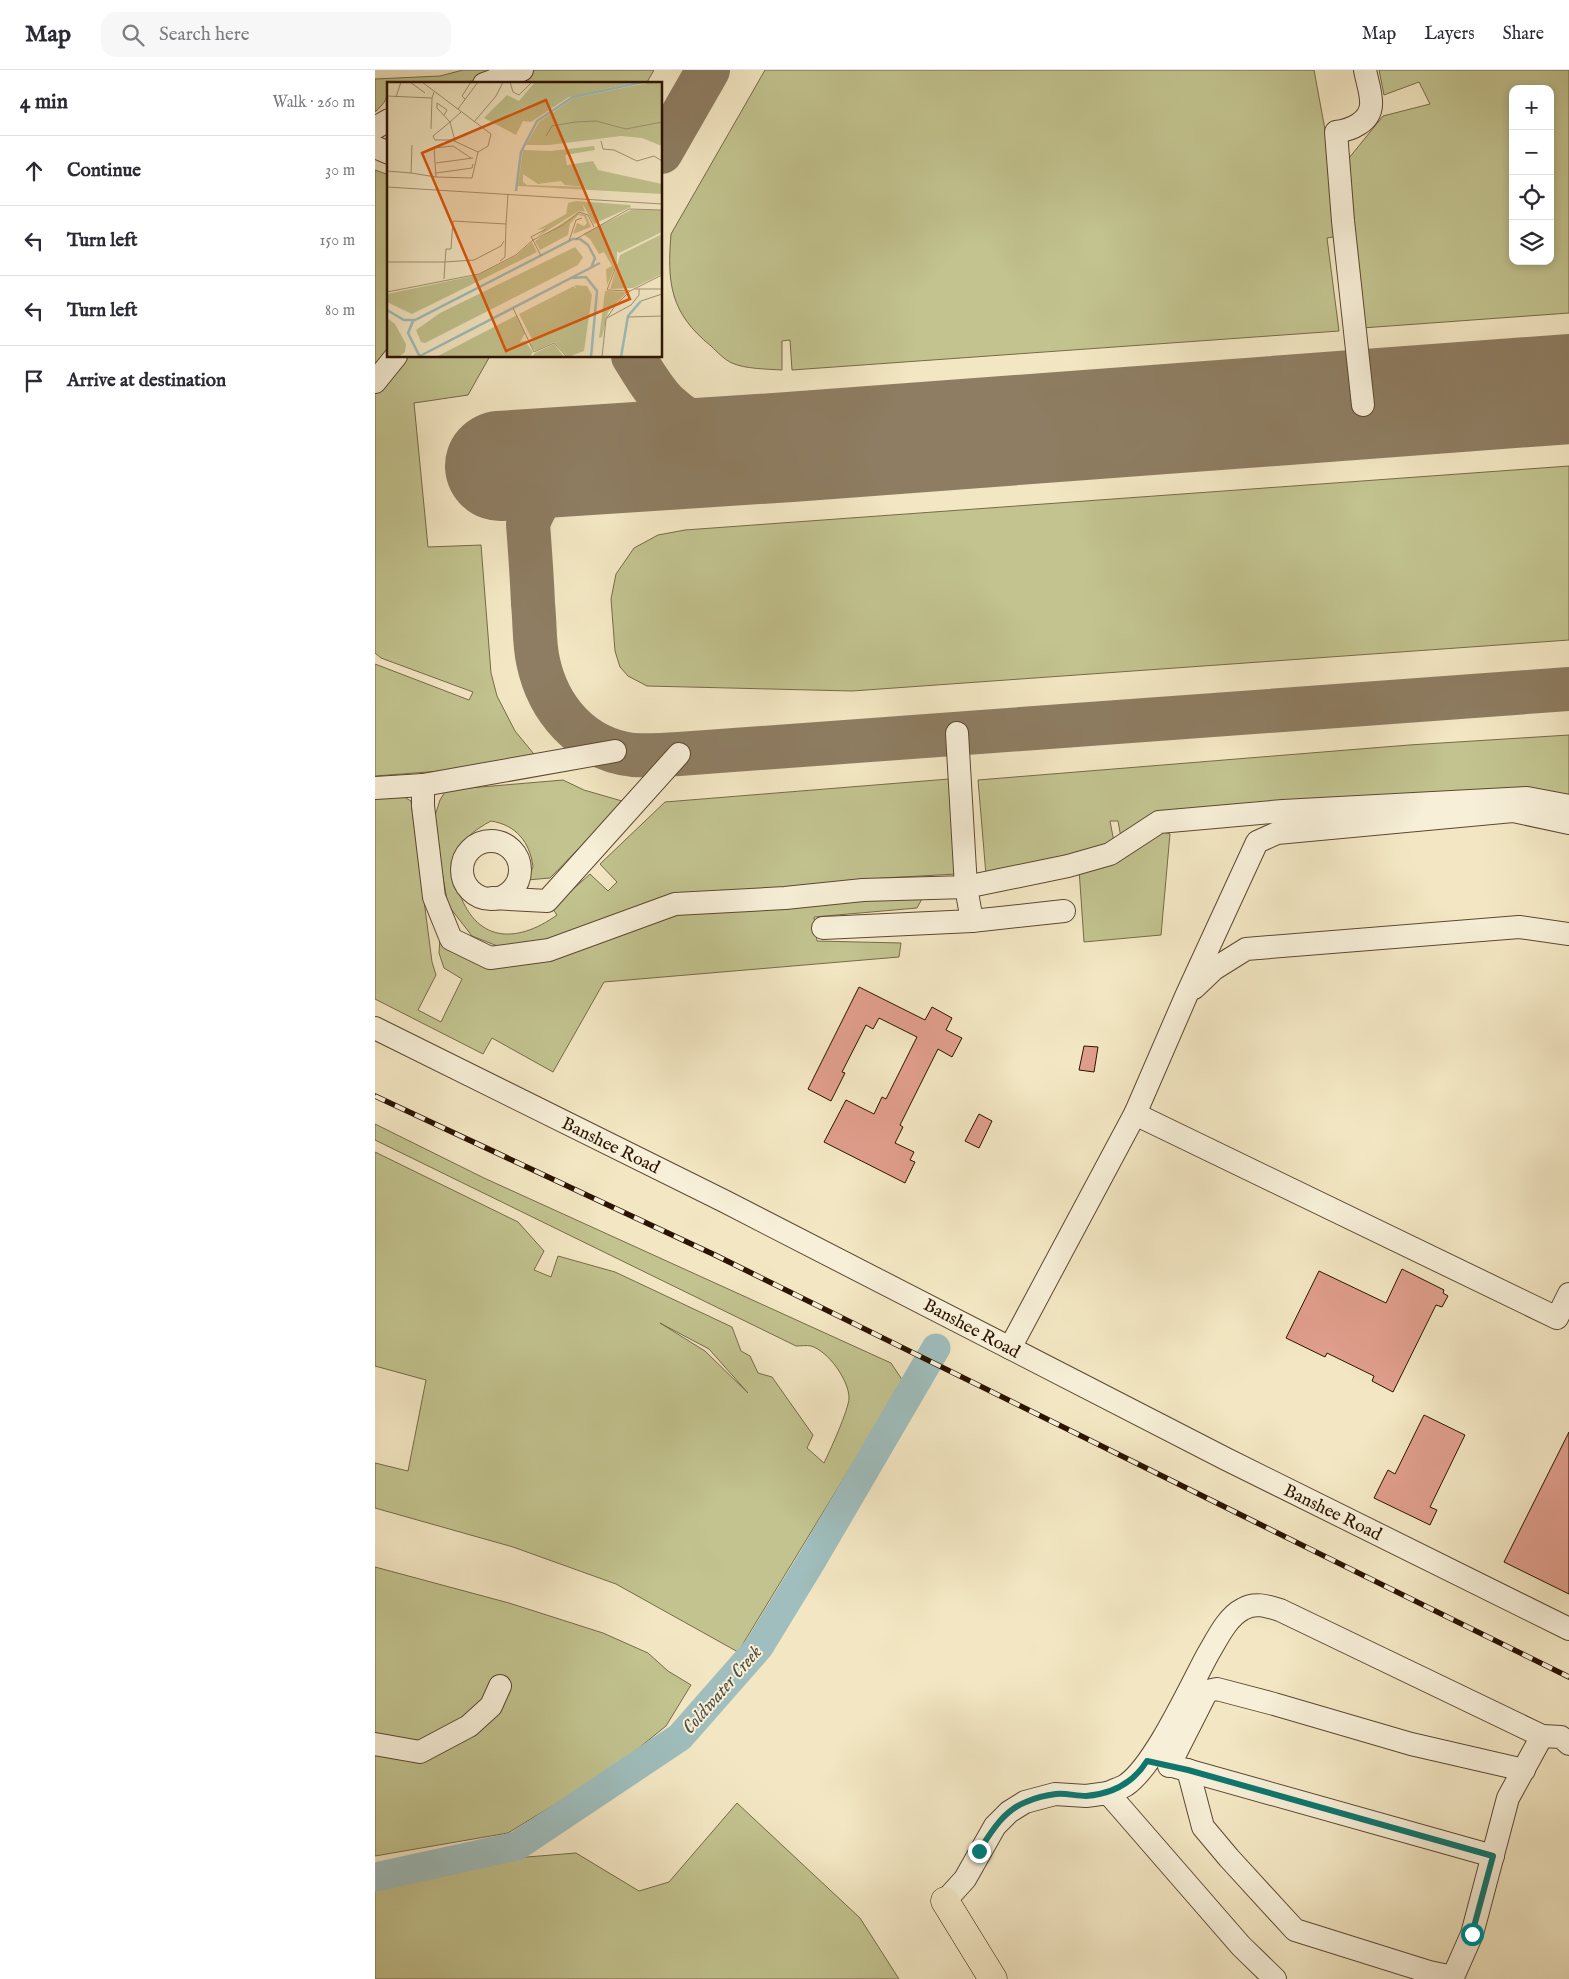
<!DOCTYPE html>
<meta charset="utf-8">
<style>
body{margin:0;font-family:"IM FELL English",serif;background:#f7f7f7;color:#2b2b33}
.controls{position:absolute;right:15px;top:15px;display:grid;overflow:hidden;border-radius:10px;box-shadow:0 2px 8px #0003}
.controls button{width:45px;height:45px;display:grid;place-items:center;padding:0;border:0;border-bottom:1px solid #e1e1e2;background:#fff;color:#2b2b33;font:25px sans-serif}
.stop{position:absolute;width:15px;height:15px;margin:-11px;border:4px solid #0f766e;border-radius:50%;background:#fff}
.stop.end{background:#0f766e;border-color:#fff;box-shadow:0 1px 5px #0008}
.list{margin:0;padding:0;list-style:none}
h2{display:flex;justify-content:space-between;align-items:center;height:65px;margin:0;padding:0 20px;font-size:21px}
h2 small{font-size:16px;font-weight:400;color:#7c7c81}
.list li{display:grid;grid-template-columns:32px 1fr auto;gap:15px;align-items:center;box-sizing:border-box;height:70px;padding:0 20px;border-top:1px solid #e1e1e2}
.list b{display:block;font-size:19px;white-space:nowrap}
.list em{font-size:16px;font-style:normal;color:#7c7c81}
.icon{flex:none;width:28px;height:28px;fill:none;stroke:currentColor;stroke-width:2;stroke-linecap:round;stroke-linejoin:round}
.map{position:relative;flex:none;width:1194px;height:1909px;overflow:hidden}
header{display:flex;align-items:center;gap:30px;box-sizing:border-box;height:70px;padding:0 25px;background:#fff;border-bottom:1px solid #e1e1e2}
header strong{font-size:24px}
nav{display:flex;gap:28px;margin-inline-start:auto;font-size:18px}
.search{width:350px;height:45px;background:#f7f7f7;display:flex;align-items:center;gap:12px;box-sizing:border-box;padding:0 18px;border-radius:15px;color:#7c7c81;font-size:19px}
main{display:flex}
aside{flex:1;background:#fff}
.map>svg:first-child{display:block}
.green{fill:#c2c38f;stroke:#766b48;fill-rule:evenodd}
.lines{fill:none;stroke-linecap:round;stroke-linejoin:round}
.river{stroke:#9fbebd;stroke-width:29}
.taxiway{stroke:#8e7d62;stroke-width:44}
.runway{stroke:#8e7d62;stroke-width:110}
.building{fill:#e09e8c;stroke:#2a1300}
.minor-casing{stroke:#5c4831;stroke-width:24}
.major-casing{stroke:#2a1300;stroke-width:29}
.minor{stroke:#f7efd8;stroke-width:22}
.major{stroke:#f3e7c3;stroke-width:28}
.rail-casing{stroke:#2a1300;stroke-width:5.5}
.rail{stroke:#f7efd8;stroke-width:4;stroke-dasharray:11;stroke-linecap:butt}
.route{stroke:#0f766e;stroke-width:6}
.labels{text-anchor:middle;stroke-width:4;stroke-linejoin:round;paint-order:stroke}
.street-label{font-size:18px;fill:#2a1300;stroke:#f7efd8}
.water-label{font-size:19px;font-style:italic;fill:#534f42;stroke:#f7efd8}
.inset-river{fill:none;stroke:#9fbebd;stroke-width:2.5}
.inset-road{fill:none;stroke:#a39275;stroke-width:1}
.view{fill:#de560b;fill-opacity:0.15;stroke:#de560b;stroke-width:2.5}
.inset-edge{fill:none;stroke:#2a1300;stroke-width:2.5}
</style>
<header>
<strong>Map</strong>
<div class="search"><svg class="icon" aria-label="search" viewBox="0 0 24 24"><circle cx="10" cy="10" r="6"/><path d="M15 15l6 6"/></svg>Search here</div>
<nav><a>Map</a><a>Layers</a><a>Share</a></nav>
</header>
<main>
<aside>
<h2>4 min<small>Walk · 260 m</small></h2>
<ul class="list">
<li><svg class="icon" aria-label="ahead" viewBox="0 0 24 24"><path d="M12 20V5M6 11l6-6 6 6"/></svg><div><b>Continue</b></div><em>30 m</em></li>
<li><svg class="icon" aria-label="left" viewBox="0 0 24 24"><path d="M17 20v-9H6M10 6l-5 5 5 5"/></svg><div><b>Turn left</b></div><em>150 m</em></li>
<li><svg class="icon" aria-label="left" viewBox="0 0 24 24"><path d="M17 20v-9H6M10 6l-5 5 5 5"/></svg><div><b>Turn left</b></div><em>80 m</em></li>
<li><svg class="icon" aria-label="arrive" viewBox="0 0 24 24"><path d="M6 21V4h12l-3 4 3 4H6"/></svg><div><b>Arrive at destination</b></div></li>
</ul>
</aside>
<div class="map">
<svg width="1194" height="1909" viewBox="0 0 1194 1909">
<rect width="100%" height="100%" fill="#f3e7c3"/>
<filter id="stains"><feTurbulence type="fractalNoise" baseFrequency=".004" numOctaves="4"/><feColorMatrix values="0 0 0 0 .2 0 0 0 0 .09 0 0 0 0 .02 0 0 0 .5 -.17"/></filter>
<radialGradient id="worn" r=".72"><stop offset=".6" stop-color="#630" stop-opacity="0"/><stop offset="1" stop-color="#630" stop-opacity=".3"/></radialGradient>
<g class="green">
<path d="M88 0H126L108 10 67 14H14C14 27 10 33 0 42V9L65 6Z"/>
<path d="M157 0H279L271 14H141Z"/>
<path d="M390 0H939L951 65 964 166 952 168 964 261 417 300 415 270 407 271V300C392 299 370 299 357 293 350 290 342 282 336 276 295 243 292 213 296 164Z"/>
<path d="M1004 0H1194V243L987 258 974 88 1008 46 1055 34 1044 12 1009 25ZM1138 19H1175V191H1138Z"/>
<path d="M0 100 14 105V280L0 298Z"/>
<path d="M27 286H115L93 325 39 333 53 477 106 475 116 603 122 626 140 661 163 689 159 694 0 706V594L94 630 98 622 6 588 0 583V319Z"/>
<path d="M1194 396V570L477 621 272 616 253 606 245 597 240 581 236 529 241 504 259 478 283 465 310 460Z"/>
<path d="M1194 665V727L1104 721 746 768 743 751H735L739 772 704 787 611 805 603 710 1034 675Z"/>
<path d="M574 709 582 804 507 808 420 821 130 879 97 866 73 835 58 752 65 730 71 720 188 710 209 720 247 731 243 738 175 808 152 810 158 797C155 772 141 755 116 751 101 759 87 769 81 785 77 794 80 810 83 819 100 872 140 875 182 845L177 838 215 804 233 821 242 812 225 794 290 732Z"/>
<path d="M0 722 24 724 36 731 57 892 61 905 43 940 66 952 87 909 69 898 64 883 65 868 91 887 277 846 549 825 542 838 439 847 442 871 526 873 524 887 229 912 178 1002 117 968 108 984 0 929Z"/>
<path d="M786 761 795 764 786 865 709 872 704 799Z"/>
<path d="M0 1054 109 1108 516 1293 528 1311 363 1582 241 1514 138 1477 0 1438V1393L33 1401 51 1310 0 1296V1082L143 1152 169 1181 159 1200 176 1207 183 1186 240 1202 357 1257 366 1281 375 1286 383 1303 397 1307 438 1365 432 1378 449 1393C454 1383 474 1339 474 1328 474 1310 453 1281 436 1276 432 1275 425 1276 421 1276L0 1070ZM285 1253 334 1279 373 1323 330 1281Z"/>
<path d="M0 1497 134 1533 228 1563 273 1583 293 1601 316 1615 291 1656 239 1698 133 1763 0 1786Z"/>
<path d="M362 1733 485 1848 524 1909H0V1816L140 1788 201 1783 264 1821 294 1812Z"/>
</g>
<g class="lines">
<path class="river" d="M0 1807 142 1776 305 1667 384 1577 436 1492 561 1278"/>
<g class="taxiway">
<path d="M286 82 333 0"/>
<path d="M258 286C268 302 278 320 291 333 325 366 371 371 415 377"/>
<path d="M213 390C184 407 164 422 153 454 155 481 157 507 158 534 160 552 159 573 163 591 173 639 207 679 258 685 273 686 289 685 304 684L1194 619"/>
</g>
<path class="runway" d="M125 396 415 377 1194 319"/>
</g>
<g class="building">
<path d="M484 917 550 950 557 937 577 948 571 960 587 968 577 987 563 979 525 1055 528 1057 520 1073 539 1082 535 1090 540 1092 530 1113 449 1072 471 1030 499 1044 507 1027 511 1029 542 967 504 948 498 959 491 955 467 1002 470 1003 456 1031 433 1019Z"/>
<path d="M709 976 723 977 719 1002 704 1000Z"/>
<path d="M604 1044 617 1051 604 1078 590 1071Z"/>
<path d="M1027 1199 1069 1220 1068 1223 1073 1226 1067 1237 1061 1235 1018 1322 997 1311 999 1306 952 1283 950 1287 911 1268 944 1201 1011 1233Z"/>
<path d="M1049 1345 1090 1365 1055 1437 1062 1440 1055 1455 999 1428 1013 1400 1020 1404Z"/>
<path d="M1194 1362V1524L1129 1492Z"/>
</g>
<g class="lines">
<g class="minor-casing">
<g id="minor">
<path d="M109 14 147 0"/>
<path d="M0 58 14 50"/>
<path d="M0 77 14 83"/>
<path d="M0 312 21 286"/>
<path d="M988 335 968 151 961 62C976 60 995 52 996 35 997 25 992 11 990 0"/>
<path d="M48 715V736L59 827 76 869 115 888 174 880 300 834 410 828 488 820 591 817 582 663"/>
<path d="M0 718 48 715 240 681"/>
<circle cx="116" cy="800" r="29"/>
<path d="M117 828 172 831 304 684"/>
<path d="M597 851 689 841"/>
<path d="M448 858 597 851 591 817 693 796 735 784 784 752 908 741 1152 728 1194 736"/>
<path d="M819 918 839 899 871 879 1144 857 1194 864"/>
<path d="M0 958 349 1131 851 1389 1194 1559"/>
<path d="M760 1044 812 924 882 772 902 763 1138 741 1194 753"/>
<path d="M635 1278 760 1044 1182 1248 1194 1224"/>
<path d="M1167 1666 1186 1667 1194 1674"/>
<path d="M0 1674 45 1682 94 1656 116 1636 125 1616"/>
<path d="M794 1696 832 1621 842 1619 899 1634 1036 1674 1149 1700"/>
<path d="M801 1697 1118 1786"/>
<path d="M733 1723C739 1720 746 1718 751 1715 780 1695 815 1617 833 1584 842 1569 852 1547 868 1539 880 1532 892 1536 905 1540L1167 1666 1133 1728 1097 1864 1078 1907 1054 1902 920 1860 854 1788 828 1757 813 1700"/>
<path d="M570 1831 590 1809 620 1756 634 1742 650 1732 680 1724 711 1726 733 1723 866 1876 900 1909"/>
</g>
</g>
<g class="major-casing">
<path id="major" d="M570 1831 618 1909"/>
</g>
<use href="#minor" class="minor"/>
<use href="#major" class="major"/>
<g class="rail-casing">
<path id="rail" d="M0 1026 340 1185 1194 1607"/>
</g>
<use href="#rail" class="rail"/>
</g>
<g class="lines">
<path class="route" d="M604 1781C616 1762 629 1740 651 1732 660 1728 672 1725 681 1724 691 1723 701 1726 711 1726 737 1724 758 1713 772 1691L813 1700 1118 1786 1097 1864"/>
</g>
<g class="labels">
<g class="street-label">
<text transform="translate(236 1075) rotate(26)" y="6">Banshee Road</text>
<text transform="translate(597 1258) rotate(28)" y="6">Banshee Road</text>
<text transform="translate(958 1442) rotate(26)" y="6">Banshee Road</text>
</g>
<g class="water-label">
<text transform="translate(346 1619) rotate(-49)" y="7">Coldwater Creek</text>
</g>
</g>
<g transform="translate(12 12)">
<rect width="275" height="275" fill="#f3e7c3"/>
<path d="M148 0H248L182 15 144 40 136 39 129 53 97 36 120 13 132 19ZM265 0H275V64L255 56 234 54 162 63H139L152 40 187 16ZM207 64 208 68 178 73 180 83 206 79 211 88 275 102V112L131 104 136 68 164 69ZM136 92 151 102 174 99 178 103 201 105 140 103 136 100ZM189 119 243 123 244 125 207 142 195 121 198 130 192 129 150 155 159 146 150 148 179 132 181 121ZM244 128H275V150L232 171 230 169V181L220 203 219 187 225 184 217 170 212 172 203 157 196 152ZM191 131 199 133 204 145 186 152 190 141 197 144 200 141 197 134 191 133 183 142 181 153 153 168 148 159ZM275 152V192L246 206 223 207 233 173ZM145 160 150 170 25 232 0 220V212L91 193 129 174ZM188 165 196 175 191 183 38 261 34 260 29 248 53 231ZM188 203 200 204 205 213 197 269 181 275 167 260 148 269 142 262 146 259 132 232 187 204 189 207ZM218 209 240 210 221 230 215 255 212 256ZM130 233 138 251 133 260 138 259 146 270 143 275H49ZM0 236 8 242 19 262 18 270 12 275H0ZM167 262 177 275H145L148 271Z" fill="#c2c38f" fill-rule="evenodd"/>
<path class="inset-river" d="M129 109 134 70 150 39 186 15 256 0M184 196 199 195 210 209 204 275M0 228 17 238H28L186 157H193L201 163 208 176 204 186M26 239 21 251 33 275M31 275 213 181M234 275 241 234 254 219"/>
<path class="inset-road" d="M23 0 38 11M35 0 104 52M123 0 126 10 132 13 145 0M0 14 45 16 47 10M9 15 14 0M78 17 75 14 84 0M71 27 91 0M57 33 60 28 50 21V26L63 40 74 30M87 40 109 14 116 0M44 47 45 16M159 54 165 44 188 40 209 39 239 47 275 40M68 59 63 40 46 54 48 58H65L91 70 101 64 104 52M214 59 216 67 227 68 250 79 267 74 275 79M25 63 24 91 49 95M84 76 66 64 47 66 49 95 85 96 91 70M49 81 86 76M0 89 24 91M49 91 85 86 86 82M0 105 275 122M189 157 242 127 275 128M182 159 189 138 195 136M154 174 146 158 176 143 192 130 201 133 207 145M113 179 118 175 119 142M0 180H58L59 167H64L66 139 119 142 121 112M230 182 220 208 243 209M57 197 58 180 87 178 114 164 117 159M252 207H275M0 210 92 192 129 173 146 158 144 155 159 147M254 219 275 212M126 226 147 270 167 261 180 275M241 235 275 234M220 236 244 223 252 213V207H248M215 275 219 237 228 224 243 209 275 193"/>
<path class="view" d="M159 18 243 217 119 269 35 71Z"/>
<rect width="275" height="275" class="inset-edge"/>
</g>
<rect width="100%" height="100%" filter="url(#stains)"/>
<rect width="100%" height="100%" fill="url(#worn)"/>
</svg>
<div class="controls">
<button>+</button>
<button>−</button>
<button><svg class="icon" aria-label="locate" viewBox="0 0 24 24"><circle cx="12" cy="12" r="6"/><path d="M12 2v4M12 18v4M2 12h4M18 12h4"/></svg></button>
<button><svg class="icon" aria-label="layers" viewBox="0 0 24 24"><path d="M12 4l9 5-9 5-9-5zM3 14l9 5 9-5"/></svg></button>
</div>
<div class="stop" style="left:1097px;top:1864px"></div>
<div class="stop end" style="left:604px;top:1781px"></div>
</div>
</main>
